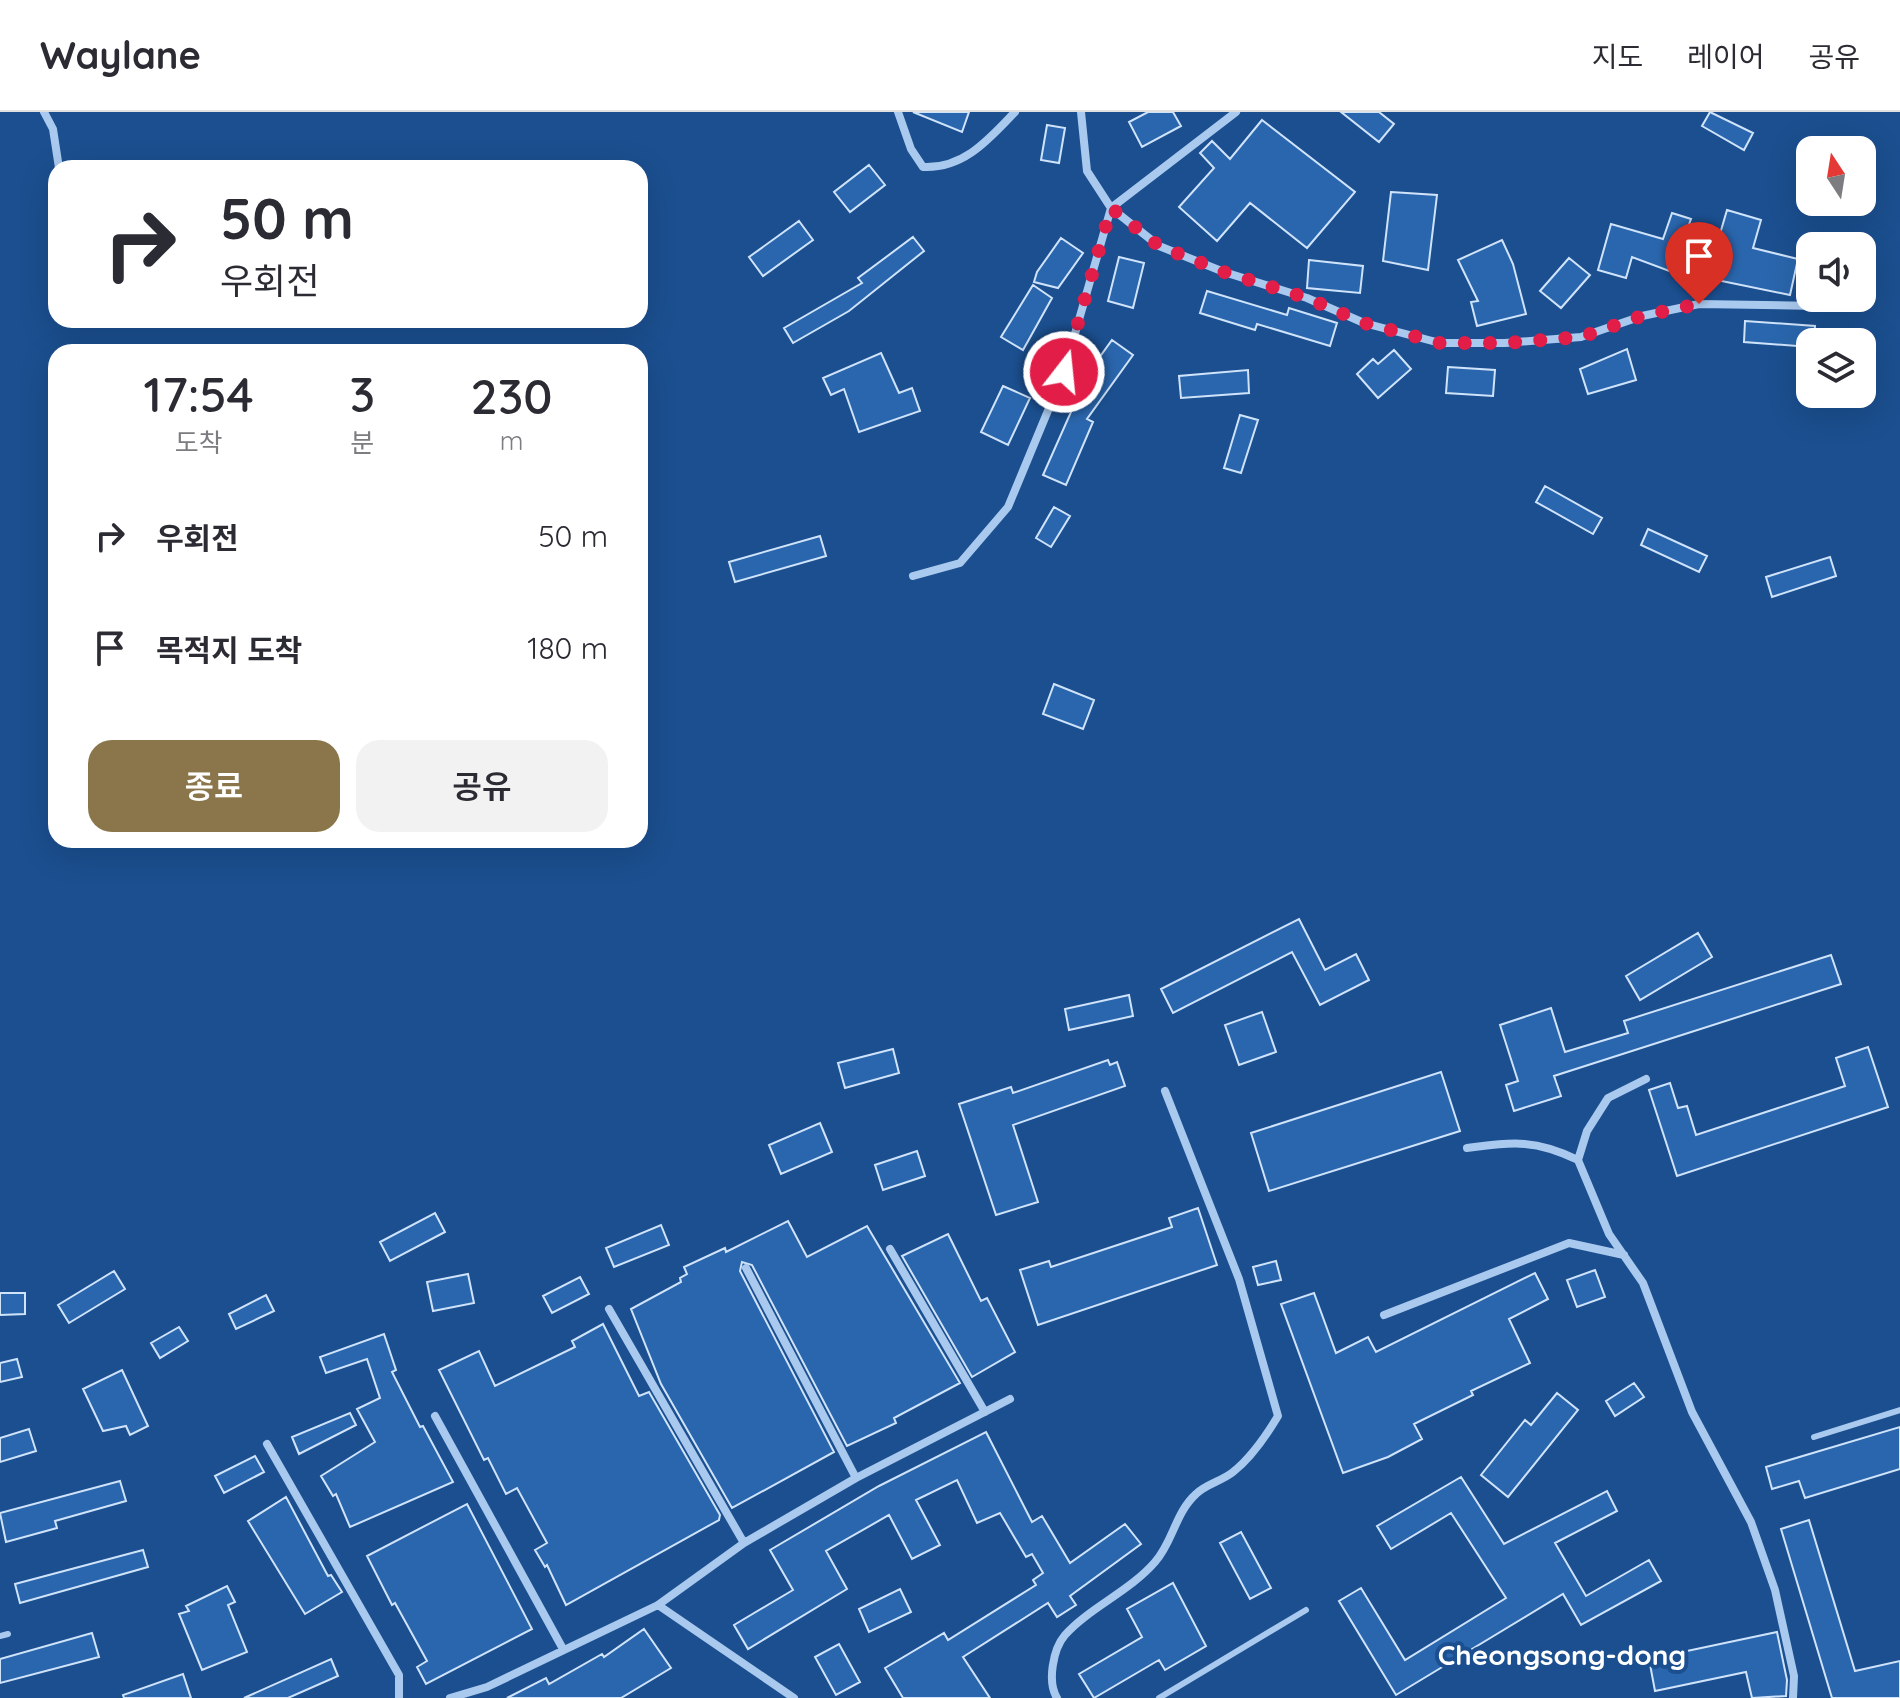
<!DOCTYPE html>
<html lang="ko">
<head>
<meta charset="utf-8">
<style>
  body { margin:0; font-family:Quicksand,"Noto Sans KR",sans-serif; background:#f2f2f3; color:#2b2b33; height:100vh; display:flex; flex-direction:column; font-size:30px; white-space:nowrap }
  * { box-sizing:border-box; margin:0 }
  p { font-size:26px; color:#7c7c81 }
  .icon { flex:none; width:44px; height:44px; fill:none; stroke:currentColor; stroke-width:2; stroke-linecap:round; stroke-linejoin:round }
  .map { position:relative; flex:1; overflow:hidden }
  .drawer { position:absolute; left:48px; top:232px; width:600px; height:504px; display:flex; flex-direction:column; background:#fff; border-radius:24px; box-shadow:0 8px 32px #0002 }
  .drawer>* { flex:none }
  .banner { position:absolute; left:48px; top:48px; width:600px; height:168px; border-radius:24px; box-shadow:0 8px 32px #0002; background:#fff; color:#2b2b33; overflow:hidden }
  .needle { width:52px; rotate:348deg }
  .fabs { position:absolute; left:1796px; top:24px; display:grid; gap:16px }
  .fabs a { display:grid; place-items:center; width:80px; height:80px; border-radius:16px; background:#fff; box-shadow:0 8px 32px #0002; font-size:40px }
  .pin { position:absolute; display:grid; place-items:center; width:68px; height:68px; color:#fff; margin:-82px -34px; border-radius:50% 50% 50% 0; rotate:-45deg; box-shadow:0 0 8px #0007 }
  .pin .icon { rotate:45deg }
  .me { position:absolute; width:88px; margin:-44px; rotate:16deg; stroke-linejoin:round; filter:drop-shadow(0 0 6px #0008) }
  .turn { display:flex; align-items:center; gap:28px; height:168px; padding:0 40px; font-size:36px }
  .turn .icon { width:104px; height:104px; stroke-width:2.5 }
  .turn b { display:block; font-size:56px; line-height:68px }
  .eta { display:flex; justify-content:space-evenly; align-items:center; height:136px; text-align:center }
  .eta b { font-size:48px; font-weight:600; line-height:56px }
  .action { display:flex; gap:16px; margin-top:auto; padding:16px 40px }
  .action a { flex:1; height:92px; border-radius:24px; background:#8a764a; color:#fff; font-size:32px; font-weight:600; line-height:92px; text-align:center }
  .action a+a { background:#f2f2f3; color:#2b2b33 }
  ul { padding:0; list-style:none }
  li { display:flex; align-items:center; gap:24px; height:112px; padding:0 40px }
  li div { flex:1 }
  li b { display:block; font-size:30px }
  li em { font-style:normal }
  header { display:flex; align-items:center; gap:48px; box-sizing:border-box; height:112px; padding:0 40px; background:#fff; border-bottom:2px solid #e1e1e2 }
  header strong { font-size:38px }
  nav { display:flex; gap:44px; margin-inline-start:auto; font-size:28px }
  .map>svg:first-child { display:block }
  .building { fill:#2a66ad; stroke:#cfe3fa; stroke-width:2 }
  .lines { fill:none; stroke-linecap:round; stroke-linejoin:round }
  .lane { stroke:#a9c9ee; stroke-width:6 }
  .street { stroke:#a9c9ee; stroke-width:8 }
  .route { stroke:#e11d48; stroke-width:14; stroke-dasharray:0 25.2 }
  .labels { text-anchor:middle; stroke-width:8; stroke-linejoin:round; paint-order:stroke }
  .quarter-label { font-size:28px; font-weight:bold; fill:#fff; stroke:#1b4f8f }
</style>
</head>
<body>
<header>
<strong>Waylane</strong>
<nav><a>지도</a><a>레이어</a><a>공유</a></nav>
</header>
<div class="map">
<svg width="1900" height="1586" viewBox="0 0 1900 1586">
  <rect width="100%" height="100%" fill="#1b4f8f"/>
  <!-- building -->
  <path class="building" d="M 913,0 L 969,0 L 962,20 Z
    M 1148,0 L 1173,0 L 1181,14 L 1142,35 L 1129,10 Z
    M 1341,0 L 1379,0 L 1394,12 L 1379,30 Z
    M 1710,0 L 1753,21 L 1744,38 L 1702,14 Z
    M 1262,8 L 1355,80 L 1307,136 L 1250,91 L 1217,129 L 1179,95 L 1214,56 L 1200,41 L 1212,29 L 1230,47 Z
    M 1047,13 L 1065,16 L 1059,51 L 1041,48 Z
    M 869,53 L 885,73 L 850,100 L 834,80 Z
    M 1391,80 L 1437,83 L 1428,158 L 1383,149 Z
    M 1727,98 L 1761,108 L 1753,136 L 1798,147 L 1790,183 L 1707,166 Z
    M 1672,101 L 1691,107 L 1672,160 L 1632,145 L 1626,166 L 1598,158 L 1611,112 L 1663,127 Z
    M 799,109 L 813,128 L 763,164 L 749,145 Z
    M 913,125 L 924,139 L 849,199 L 793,231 L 784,216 L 862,171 L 858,166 Z
    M 1061,126 L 1083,141 L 1058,176 L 1034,170 L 1037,160 Z
    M 1502,128 L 1513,152 L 1526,202 L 1477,214 L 1471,190 L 1478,189 L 1458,148 Z
    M 1119,145 L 1144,151 L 1133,196 L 1108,189 Z
    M 1569,146 L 1590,163 L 1561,196 L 1540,179 Z
    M 1309,148 L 1363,154 L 1360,181 L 1307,176 Z
    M 1033,173 L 1052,186 L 1023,238 L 1001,225 Z
    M 1207,179 L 1287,203 L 1289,196 L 1337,211 L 1330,234 L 1257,212 L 1255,218 L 1200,201 Z
    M 1745,209 L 1815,214 L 1814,230 L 1810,230 L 1810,235 L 1744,230 Z
    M 1112,228 L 1133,243 L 1087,307 L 1093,310 L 1066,373 L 1043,363 L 1083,273 L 1081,271 Z
    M 1627,237 L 1636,268 L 1588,282 L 1580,257 Z
    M 1394,238 L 1411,257 L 1378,286 L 1357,262 L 1373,247 L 1378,252 Z
    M 881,241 L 899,281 L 912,276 L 920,299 L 859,320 L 844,277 L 831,283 L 823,266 Z
    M 1448,255 L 1495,258 L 1493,284 L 1446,281 Z
    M 1248,258 L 1249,281 L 1181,286 L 1179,264 Z
    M 1003,274 L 1030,286 L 1008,333 L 981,320 Z
    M 1240,303 L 1258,308 L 1241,361 L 1224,356 Z
    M 1545,374 L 1602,406 L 1593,422 L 1536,390 Z
    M 1054,395 L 1070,404 L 1051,435 L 1036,426 Z
    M 1648,417 L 1707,444 L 1699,460 L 1641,433 Z
    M 820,424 L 826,444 L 735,470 L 729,450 Z
    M 1830,445 L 1836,464 L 1772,485 L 1766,465 Z
    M 1054,572 L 1094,588 L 1083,617 L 1043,602 Z
    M 1299,807 L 1325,858 L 1356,842 L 1369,868 L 1320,893 L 1292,840 L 1173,901 L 1161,877 Z
    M 1698,821 L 1712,845 L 1640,888 L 1626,864 Z
    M 1831,843 L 1841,872 L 1554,964 L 1561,984 L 1514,999 L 1506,973 L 1518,969 L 1500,913 L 1551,896 L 1565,940 L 1628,921 L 1624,909 Z
    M 1129,883 L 1133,904 L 1069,918 L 1065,897 Z
    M 1262,900 L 1276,940 L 1239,953 L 1225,913 Z
    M 1868,935 L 1888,995 L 1677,1064 L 1649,978 L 1670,971 L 1678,996 L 1687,994 L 1696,1023 L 1845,974 L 1836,946 Z
    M 893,937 L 899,961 L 845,976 L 838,951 Z
    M 1108,948 L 1110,953 L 1117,950 L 1125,974 L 1013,1013 L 1038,1090 L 996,1103 L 959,992 L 1011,975 L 1013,981 Z
    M 1441,960 L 1460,1019 L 1269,1079 L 1251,1021 Z
    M 820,1011 L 832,1040 L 781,1062 L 769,1033 Z
    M 917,1039 L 925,1064 L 883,1078 L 875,1053 Z
    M 1198,1096 L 1217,1153 L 1038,1213 L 1020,1158 L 1049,1149 L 1051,1155 L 1172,1115 L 1169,1106 Z
    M 435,1101 L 445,1120 L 390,1149 L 380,1130 Z
    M 788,1109 L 807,1145 L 867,1114 L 960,1271 L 894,1306 L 896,1311 L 847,1334 L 752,1153 L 742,1150 L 740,1159 L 834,1340 L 732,1396 L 661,1272 L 631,1197 L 681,1170 L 680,1166 L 687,1162 L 684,1155 L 725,1136 L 726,1140 Z
    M 661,1113 L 669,1133 L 614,1155 L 606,1136 Z
    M 948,1122 L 981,1189 L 987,1186 L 1015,1240 L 972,1265 L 902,1144 Z
    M 1276,1149 L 1281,1168 L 1258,1173 L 1253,1155 Z
    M 1595,1158 L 1605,1185 L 1577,1195 L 1567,1168 Z
    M 114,1159 L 125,1177 L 69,1211 L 58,1193 Z
    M 1535,1161 L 1548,1187 L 1509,1207 L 1530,1251 L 1471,1279 L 1473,1283 L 1414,1312 L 1422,1327 L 1388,1345 L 1343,1361 L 1281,1192 L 1314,1181 L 1336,1241 L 1368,1225 L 1376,1240 Z
    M 468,1162 L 474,1191 L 433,1199 L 427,1170 Z
    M 580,1165 L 589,1182 L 552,1201 L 543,1184 Z
    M 0,1181 L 25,1181 L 25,1202 L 0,1203 Z
    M 266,1183 L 274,1199 L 236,1217 L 229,1202 Z
    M 603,1212 L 639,1284 L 649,1280 L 720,1403 L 719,1408 L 566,1493 L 547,1453 L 545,1455 L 535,1438 L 547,1431 L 517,1376 L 506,1382 L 488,1346 L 484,1348 L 439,1258 L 479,1239 L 495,1274 L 575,1235 L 572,1229 Z
    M 179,1215 L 188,1229 L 160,1246 L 151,1231 Z
    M 384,1222 L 396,1258 L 392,1260 L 420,1315 L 423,1314 L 453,1370 L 350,1415 L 336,1382 L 333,1384 L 321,1364 L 375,1330 L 357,1297 L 380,1286 L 367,1247 L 326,1261 L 320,1245 Z
    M 17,1247 L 22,1265 L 0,1270 L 0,1251 Z
    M 122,1258 L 148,1314 L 130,1323 L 126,1314 L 103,1319 L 83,1277 Z
    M 1634,1271 L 1644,1285 L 1615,1304 L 1606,1289 Z
    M 1557,1281 L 1578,1298 L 1508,1385 L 1481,1363 L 1525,1308 L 1531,1313 Z
    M 350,1301 L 356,1313 L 299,1342 L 292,1325 Z
    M 1900,1315 L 1900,1357 L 1805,1386 L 1799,1369 L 1772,1377 L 1766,1355 Z
    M 29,1317 L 36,1339 L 0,1350 L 0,1326 Z
    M 986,1320 L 1032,1410 L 1042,1404 L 1070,1451 L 1125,1412 L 1141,1432 L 1070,1484 L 1076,1493 L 1057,1505 L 1048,1491 L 963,1545 L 990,1586 L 903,1586 L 885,1556 L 944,1521 L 948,1528 L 1036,1473 L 1033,1468 L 1043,1461 L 1032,1442 L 1026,1445 L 1000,1401 L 977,1411 L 957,1368 L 916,1388 L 940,1433 L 912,1447 L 889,1403 L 826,1439 L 847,1477 L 748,1537 L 734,1513 L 793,1478 L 770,1438 L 879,1374 Z
    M 255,1344 L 264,1360 L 224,1381 L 215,1364 Z
    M 1461,1365 L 1504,1432 L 1607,1379 L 1617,1399 L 1555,1431 L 1586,1484 L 1649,1448 L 1661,1469 L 1581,1513 L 1563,1482 L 1396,1583 L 1339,1489 L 1361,1476 L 1405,1548 L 1506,1486 L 1451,1401 L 1391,1437 L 1377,1414 Z
    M 120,1369 L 126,1389 L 55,1409 L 57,1416 L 6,1430 L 0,1401 Z
    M 286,1385 L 328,1464 L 331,1463 L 342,1480 L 305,1502 L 248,1409 Z
    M 467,1392 L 532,1517 L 426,1572 L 417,1555 L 427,1549 L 395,1491 L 392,1493 L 367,1444 Z
    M 1809,1408 L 1855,1559 L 1900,1549 L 1900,1586 L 1832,1586 L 1781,1417 Z
    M 1241,1420 L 1271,1476 L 1250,1487 L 1220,1431 Z
    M 143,1438 L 148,1455 L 20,1491 L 15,1472 Z
    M 1173,1471 L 1206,1534 L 1165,1558 L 1159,1548 L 1094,1586 L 1079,1562 L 1142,1525 L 1127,1497 Z
    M 227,1474 L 235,1490 L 228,1493 L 247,1540 L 202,1558 L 179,1502 L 189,1499 L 186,1494 Z
    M 900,1477 L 911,1500 L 869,1520 L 859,1497 Z
    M 644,1517 L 671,1556 L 621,1586 L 507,1586 L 546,1566 L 549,1572 L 602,1542 L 604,1545 Z
    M 1777,1520 L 1787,1568 L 1786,1584 L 1752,1586 L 1746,1560 L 1655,1579 L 1649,1547 Z
    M 92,1521 L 99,1545 L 0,1571 L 0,1547 Z
    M 839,1532 L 860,1570 L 836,1583 L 815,1545 Z
    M 331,1547 L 338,1564 L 288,1586 L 244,1586 Z
    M 183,1562 L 191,1586 L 124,1586 L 123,1583 Z"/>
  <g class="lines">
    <!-- lane -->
    <path class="lane" d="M 1814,1325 L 1900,1298
      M 0,1524 L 8,1522
      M 1159,1586 L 1306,1498"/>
    <!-- street -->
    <path class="street" d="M 44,0 L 53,17 L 59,56
      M 898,0 L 911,37 L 923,55 C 964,57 989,27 1015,0
      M 1081,0 L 1087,59 L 1111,96 L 1159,134 L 1224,160 L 1307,186 L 1364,211 L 1440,231 L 1505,231 L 1581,225 L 1642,204 L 1699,192 L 1818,194
      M 913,464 L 960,451 L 1008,395 L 1064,260 L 1111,96 L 1236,0
      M 1646,967 L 1608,986 L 1587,1019 L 1578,1048 L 1609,1122 L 1643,1171 L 1692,1300 L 1751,1410 L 1775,1478 L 1794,1564 L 1793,1586
      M 1467,1036 C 1514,1030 1535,1027 1578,1048
      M 890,1137 L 985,1300
      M 746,1156 L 856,1366
      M 609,1197 L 744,1431
      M 1384,1203 L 1569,1131 L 1624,1143
      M 435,1304 L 563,1537
      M 267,1332 L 399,1563 L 399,1585
      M 658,1493 L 794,1586
      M 450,1586 L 487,1575 L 658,1493 L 744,1431 L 856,1366 L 1010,1287
      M 1057,1586 C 1047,1570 1053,1537 1065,1523 C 1089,1496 1130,1479 1155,1450 C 1173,1430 1175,1401 1196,1382 C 1206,1372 1222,1369 1233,1360 C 1252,1345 1266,1324 1278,1304 L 1239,1167 L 1165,979"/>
  </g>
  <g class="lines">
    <!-- route -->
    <path class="route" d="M 1064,260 L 1111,96 L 1159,134 L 1224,160 L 1307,186 L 1364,211 L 1440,231 L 1505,231 L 1581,225 L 1642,204 L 1699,192"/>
  </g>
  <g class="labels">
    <!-- quarter labels -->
    <g class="quarter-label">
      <text x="1562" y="1553">Cheongsong-dong</text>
    </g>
  </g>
</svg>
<div class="fabs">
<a><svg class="needle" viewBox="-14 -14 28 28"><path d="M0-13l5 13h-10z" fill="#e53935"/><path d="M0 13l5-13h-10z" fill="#7c7c81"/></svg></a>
<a><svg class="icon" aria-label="sound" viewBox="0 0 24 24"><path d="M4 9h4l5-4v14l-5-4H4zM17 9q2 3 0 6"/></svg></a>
<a><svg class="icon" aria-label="layers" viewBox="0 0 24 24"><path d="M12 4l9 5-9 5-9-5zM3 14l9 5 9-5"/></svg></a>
</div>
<div class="pin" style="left:1699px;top:192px;background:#d93025"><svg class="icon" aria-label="arrive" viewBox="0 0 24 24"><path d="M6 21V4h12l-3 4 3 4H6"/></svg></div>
<svg class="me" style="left:1064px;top:260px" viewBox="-20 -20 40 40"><circle r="17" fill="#e11d48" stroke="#fff" stroke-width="3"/><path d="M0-11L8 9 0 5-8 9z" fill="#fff"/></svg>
<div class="banner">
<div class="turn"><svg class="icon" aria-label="right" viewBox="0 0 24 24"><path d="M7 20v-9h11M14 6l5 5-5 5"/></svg><div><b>50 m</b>우회전</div></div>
</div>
<section class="drawer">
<div class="eta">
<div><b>17:54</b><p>도착</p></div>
<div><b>3</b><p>분</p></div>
<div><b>230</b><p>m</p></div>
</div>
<ul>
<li><svg class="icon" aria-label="right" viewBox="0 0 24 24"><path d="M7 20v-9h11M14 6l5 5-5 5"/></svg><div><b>우회전</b></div><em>50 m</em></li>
<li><svg class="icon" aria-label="arrive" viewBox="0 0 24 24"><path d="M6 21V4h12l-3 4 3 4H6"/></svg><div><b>목적지 도착</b></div><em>180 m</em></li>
</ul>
<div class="action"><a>종료</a><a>공유</a></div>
</section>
</div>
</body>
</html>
